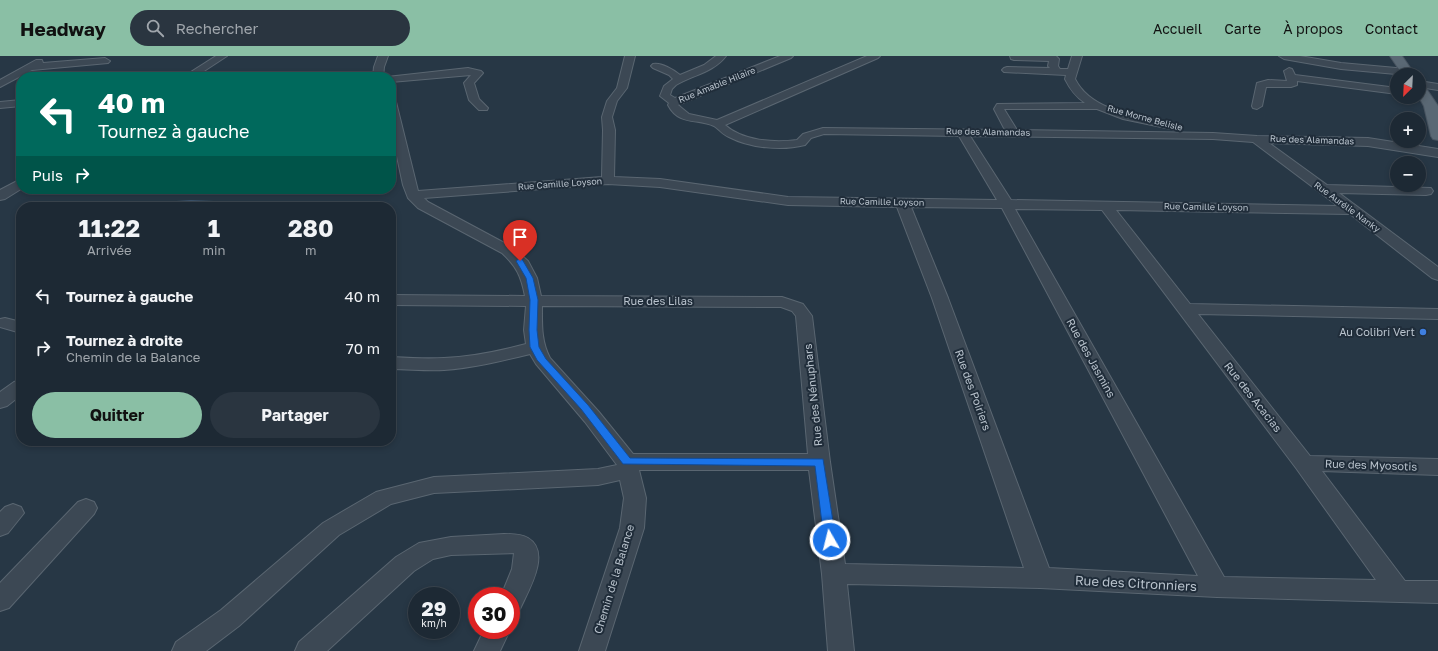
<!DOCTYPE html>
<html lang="fr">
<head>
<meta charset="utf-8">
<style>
  body { margin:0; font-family:"Golos Text",sans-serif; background:#2a3540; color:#f1f3f6; height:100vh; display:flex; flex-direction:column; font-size:15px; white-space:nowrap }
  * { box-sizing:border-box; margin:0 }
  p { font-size:13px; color:#a0a6ac }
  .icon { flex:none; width:22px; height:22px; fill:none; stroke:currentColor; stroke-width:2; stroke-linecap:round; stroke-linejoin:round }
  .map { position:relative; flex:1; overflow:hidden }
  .details { position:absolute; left:16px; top:146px; width:380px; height:244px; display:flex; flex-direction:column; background:#1d2934; border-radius:16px; box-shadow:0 2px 6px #0003,0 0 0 1px #3b454f }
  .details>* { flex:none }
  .banner { position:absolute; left:16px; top:16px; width:380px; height:122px; border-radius:16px; box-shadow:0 2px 6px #0003,0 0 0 1px #3b454f; background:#00695c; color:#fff; overflow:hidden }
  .needle { width:26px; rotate:204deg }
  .fabs { position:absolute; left:1390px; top:12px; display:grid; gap:8px }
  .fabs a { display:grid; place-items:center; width:36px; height:36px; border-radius:50%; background:#1d2934; box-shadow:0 2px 6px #0003,0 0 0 1px #3b454f; font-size:20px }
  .speed { position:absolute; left:408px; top:531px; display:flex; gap:8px; font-size:20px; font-weight:700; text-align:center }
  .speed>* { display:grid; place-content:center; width:52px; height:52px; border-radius:50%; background:#1d2934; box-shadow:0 2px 6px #0003,0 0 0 1px #3b454f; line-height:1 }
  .speed small { font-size:10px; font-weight:400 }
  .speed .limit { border:6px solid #d22; background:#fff; color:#111 }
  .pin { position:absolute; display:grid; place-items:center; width:34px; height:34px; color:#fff; margin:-41px -17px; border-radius:50% 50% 50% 0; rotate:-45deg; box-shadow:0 0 4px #0007 }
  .pin .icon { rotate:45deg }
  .me { position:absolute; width:44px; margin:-22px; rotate:352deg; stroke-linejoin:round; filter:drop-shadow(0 0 3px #0008) }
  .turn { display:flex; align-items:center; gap:14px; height:84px; padding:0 16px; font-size:18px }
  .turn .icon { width:52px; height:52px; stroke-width:2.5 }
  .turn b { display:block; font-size:28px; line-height:34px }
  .then { display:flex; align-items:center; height:38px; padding:0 16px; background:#0003; gap:8px; font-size:15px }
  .eta { display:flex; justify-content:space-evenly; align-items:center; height:68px; text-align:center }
  .eta b { font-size:24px; font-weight:700; line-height:28px }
  .cta { display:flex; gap:8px; margin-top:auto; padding:8px 16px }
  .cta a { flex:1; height:46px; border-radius:24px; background:#8abfa5; color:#111; font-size:16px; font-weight:700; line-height:46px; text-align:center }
  .cta a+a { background:#2a3540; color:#f1f3f6 }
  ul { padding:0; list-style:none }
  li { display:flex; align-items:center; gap:12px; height:52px; padding:0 16px }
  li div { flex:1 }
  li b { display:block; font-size:15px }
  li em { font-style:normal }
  header { display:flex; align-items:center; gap:24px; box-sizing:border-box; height:56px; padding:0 20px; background:#8abfa5; color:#111 }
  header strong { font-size:19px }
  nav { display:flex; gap:22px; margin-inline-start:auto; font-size:14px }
  .search { width:280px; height:36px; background:#2a3540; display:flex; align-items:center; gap:10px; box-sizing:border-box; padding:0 14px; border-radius:22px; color:#a0a6ac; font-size:15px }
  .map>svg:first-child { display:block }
  .water { fill:#3d566e }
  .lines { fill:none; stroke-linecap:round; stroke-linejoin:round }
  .minor-casing { stroke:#5a6671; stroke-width:2 }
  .major-casing { stroke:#485460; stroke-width:2 }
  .minor { fill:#3c4854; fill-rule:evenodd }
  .major { fill:#5a6874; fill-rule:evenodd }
  .route { fill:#1a73e8; stroke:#114b97 }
  .shop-dot { fill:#3f7fe0; stroke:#202d3a; stroke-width:1.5 }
  .labels { text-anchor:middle; stroke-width:4; stroke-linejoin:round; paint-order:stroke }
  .far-street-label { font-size:9px; fill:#b9c3cd; stroke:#202d3a }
  .street-label { font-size:11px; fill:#b9c3cd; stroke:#202d3a }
  .poi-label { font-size:11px; fill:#b9c3cd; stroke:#202d3a; text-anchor:end }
  .near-street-label { font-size:13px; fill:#b9c3cd; stroke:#202d3a }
</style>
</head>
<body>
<header>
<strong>Headway</strong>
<div class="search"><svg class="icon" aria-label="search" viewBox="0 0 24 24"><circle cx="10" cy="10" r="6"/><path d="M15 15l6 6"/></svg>Rechercher</div>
<nav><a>Accueil</a><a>Carte</a><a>À propos</a><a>Contact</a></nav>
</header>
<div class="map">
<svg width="1438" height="595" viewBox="0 0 1438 595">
  <rect width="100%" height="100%" fill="#273745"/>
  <!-- water -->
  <path class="water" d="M 191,144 L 214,145 L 235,151 L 145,151 L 162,146 Z"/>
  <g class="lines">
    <!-- minor casing -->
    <g class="minor-casing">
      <path id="minor" d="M 216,0 L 227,0 L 195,21 L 183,21 Z
        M 378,0 L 388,0 L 384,11 L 383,21 L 373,21 L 374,11 Z
        M 625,0 L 635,0 L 627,32 L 617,45 L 612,61 L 615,74 L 614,121 L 660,123 L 788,141 L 997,144 L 959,80 L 824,78 L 811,82 L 805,89 C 782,95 750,92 729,81 C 723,79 719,73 714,70 C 697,62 679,70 668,49 L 669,47 L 660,40 L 664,30 L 673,23 L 669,19 L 653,12 L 651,10 L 653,8 C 661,6 674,14 680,19 L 704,9 L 716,0 L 726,0 C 714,16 693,19 676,29 L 672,33 L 670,39 L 675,42 L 780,0 L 793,0 L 791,2 L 678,49 L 689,58 L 717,64 L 867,0 L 880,0 L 878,2 L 725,69 C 743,85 774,87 797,84 L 803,78 L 823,72 L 1005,74 L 994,53 L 997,48 L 1085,47 C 1075,40 1070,33 1065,23 L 1066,19 L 1004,16 L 1002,14 L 1004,12 L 1007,11 L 1050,12 L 1048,10 L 1049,5 L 1014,4 L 1011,3 L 1010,0 L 1056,0 L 1059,3 L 1058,10 L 1060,13 L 1068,13 L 1072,0 L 1082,0 L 1075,23 C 1093,59 1146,60 1180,69 L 1182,71 L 1180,73 L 1176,74 L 1123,63 L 1097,53 L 1004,53 L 1017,74 L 1213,77 L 1257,80 L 1368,82 L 1438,93 L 1438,101 L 1368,90 L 1269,87 L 1327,129 L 1431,132 L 1433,135 L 1431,138 L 1426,139 L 1339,137 L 1438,211 L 1438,224 L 1432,222 L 1350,158 L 1116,154 L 1190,248 L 1438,253 L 1438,263 L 1198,258 L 1310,400 L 1438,403 L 1438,419 L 1322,415 L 1405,525 L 1438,525 L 1438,547 L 1217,541 L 1040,532 L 847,528 L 854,595 L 828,595 L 822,518 L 809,414 L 639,414 L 646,442 L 644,472 L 605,595 L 579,595 L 620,472 L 624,442 L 620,424 L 598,429 L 434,437 L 391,448 L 339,479 L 239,570 L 206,595 L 172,595 L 176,586 L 221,554 L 323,467 L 376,436 L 434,421 L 598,413 L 617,409 L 585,366 L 536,308 L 530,298 C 501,305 473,312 444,314 C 426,315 409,313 391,313 L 391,301 C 409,302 426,303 444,302 C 471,301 499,295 526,288 L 524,274 L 526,250 L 391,249 L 391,239 L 525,240 C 521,220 517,211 502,197 L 418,152 L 408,142 L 403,129 L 391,72 L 391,43 L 396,46 L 418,135 L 602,121 L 603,74 L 602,61 L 607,45 L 617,32 ZM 970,80 L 1213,83 L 1253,86 L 1338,150 L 1011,144 ZM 608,128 L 660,131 L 788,149 L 897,151 L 932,242 L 1024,512 L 845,508 L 830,406 L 812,260 L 803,248 L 782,241 L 541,240 L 537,222 L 528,205 L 512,191 L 428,146 L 424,142 ZM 911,151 L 1002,152 L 1198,520 L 1049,512 L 948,242 ZM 1015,153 L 1102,154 L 1296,412 L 1376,524 L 1224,521 ZM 542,250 L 781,251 L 792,255 L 796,260 L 808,398 L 633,398 L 599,356 L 550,302 C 541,285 542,268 542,250 Z
        M 1279,0 L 1300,0 L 1341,7 L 1407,13 L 1412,16 L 1407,19 L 1341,13 L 1284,3 Z
        M 105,2 L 110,5 L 108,7 L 32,14 L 0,31 L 0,24 L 36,4 L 42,4 L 43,7 Z
        M 468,12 L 481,15 L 483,17 L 474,27 L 479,43 L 488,52 L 487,54 L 479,54 L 469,44 L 464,27 L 471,19 L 391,26 L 391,21 L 387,21 Z
        M 1289,12 L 1292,13 L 1295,19 L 1397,32 L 1397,38 L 1297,25 L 1297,29 L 1291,31 L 1266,31 L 1262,50 L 1257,53 L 1253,52 L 1252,50 L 1257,27 L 1268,24 L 1287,25 L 1284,15 Z
        M 1419,25 L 1438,28 L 1438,34 L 1419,31 Z
        M 21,44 L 21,50 L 0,52 L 0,46 Z
        M 21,123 L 21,133 L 5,143 L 0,144 L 0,134 Z
        M 5,262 L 21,266 L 21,277 L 0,271 L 0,263 Z
        M 21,324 L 21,339 L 7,350 L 0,352 L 0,336 L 14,326 Z
        M 86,443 L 94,446 L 97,452 L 94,458 L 9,552 L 0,555 L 0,527 L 78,446 Z
        M 13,448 L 21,451 L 24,457 L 8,477 L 0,480 L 0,456 L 5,451 Z
        M 504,478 C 512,478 521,478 528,482 C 552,496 528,535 520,553 L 511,556 L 511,540 L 501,540 L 512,513 L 514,497 L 451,499 L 433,503 L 414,515 L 327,595 L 295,595 L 299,586 L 396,501 L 419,487 L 451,481 Z
        M 484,574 L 510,574 L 500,595 L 474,595 Z"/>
    </g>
    <!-- major casing -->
    <g class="major-casing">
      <path id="major" d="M 1390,0 L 1402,0 L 1415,19 L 1403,19 Z
        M 1419,27 L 1423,28 L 1438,50 L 1438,84 L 1433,83 L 1431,80 L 1424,50 L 1419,41 Z"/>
    </g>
    <!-- minor -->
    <use href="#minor" class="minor"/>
    <!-- major -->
    <use href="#major" class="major"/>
  </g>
  <!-- route -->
  <path class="route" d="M 520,202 L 522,203 L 533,222 L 538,244 L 537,274 L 539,291 L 546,303 L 588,349 L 630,402 L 823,403 L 836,484 L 834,487 L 830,488 L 826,487 L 824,484 L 815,410 L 623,408 L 581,353 L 537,304 L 530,291 L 529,274 L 530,244 L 526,222 L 516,205 Z"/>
  <!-- markers -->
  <circle class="shop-dot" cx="1423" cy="276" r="4"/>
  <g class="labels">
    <!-- far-street labels -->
    <g class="far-street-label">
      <text transform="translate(717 29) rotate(-22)" y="3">Rue Amable Hilaire</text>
      <text transform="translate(1145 62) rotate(15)" y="3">Rue Morne Belisle</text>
      <text transform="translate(988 76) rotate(1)" y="3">Rue des Alamandas</text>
      <text transform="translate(1312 84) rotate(2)" y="3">Rue des Alamandas</text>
      <text transform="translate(560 128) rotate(-4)" y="3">Rue Camille Loyson</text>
      <text transform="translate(882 146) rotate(1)" y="3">Rue Camille Loyson</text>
      <text transform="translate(1206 151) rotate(1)" y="3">Rue Camille Loyson</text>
      <text transform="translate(1347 151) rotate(36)" y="3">Rue Aurélie Nanky</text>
    </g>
    <!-- street labels -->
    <g class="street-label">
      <text x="658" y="249">Rue des Lilas</text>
      <text transform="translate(1091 302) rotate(61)" y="4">Rue des Jasmins</text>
      <text transform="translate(973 334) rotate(70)" y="4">Rue des Poiriers</text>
      <text transform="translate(813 339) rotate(-96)" y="4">Rue des Nénuphars</text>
      <text transform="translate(1253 341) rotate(52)" y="4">Rue des Acacias</text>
      <text transform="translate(1371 409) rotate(2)" y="4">Rue des Myosotis</text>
      <text transform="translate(614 523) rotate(-73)" y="4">Chemin de la Balance</text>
    </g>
    <!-- poi labels -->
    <g class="poi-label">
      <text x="1415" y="280">Au Colibri Vert</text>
    </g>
    <!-- near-street labels -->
    <g class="near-street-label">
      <text transform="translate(1136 527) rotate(3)" y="5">Rue des Citronniers</text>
    </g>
  </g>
</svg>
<div class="fabs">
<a><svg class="needle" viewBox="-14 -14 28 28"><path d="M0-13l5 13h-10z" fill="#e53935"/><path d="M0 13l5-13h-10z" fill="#a0a6ac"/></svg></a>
<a>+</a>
<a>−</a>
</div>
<div class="speed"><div>29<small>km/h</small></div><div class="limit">30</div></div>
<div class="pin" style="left:520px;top:205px;background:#d93025"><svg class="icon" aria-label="arrive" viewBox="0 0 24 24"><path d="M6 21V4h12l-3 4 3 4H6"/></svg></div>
<svg class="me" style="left:830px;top:484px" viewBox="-20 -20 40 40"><circle r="17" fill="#1a73e8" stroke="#fff" stroke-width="3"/><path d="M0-11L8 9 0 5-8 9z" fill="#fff"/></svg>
<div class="banner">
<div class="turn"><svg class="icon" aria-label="left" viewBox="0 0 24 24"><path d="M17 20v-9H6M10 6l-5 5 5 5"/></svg><div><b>40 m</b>Tournez à gauche</div></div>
<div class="then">Puis<svg class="icon" aria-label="right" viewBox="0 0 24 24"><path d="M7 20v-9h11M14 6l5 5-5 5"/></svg></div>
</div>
<section class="details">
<div class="eta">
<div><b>11:22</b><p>Arrivée</p></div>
<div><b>1</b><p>min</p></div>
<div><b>280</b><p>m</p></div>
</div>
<ul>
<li><svg class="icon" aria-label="left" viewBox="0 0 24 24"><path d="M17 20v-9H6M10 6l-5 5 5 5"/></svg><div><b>Tournez à gauche</b></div><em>40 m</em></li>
<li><svg class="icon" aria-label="right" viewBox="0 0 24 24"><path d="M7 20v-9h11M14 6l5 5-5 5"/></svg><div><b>Tournez à droite</b><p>Chemin de la Balance</p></div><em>70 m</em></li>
</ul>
<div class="cta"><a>Quitter</a><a>Partager</a></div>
</section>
</div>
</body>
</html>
